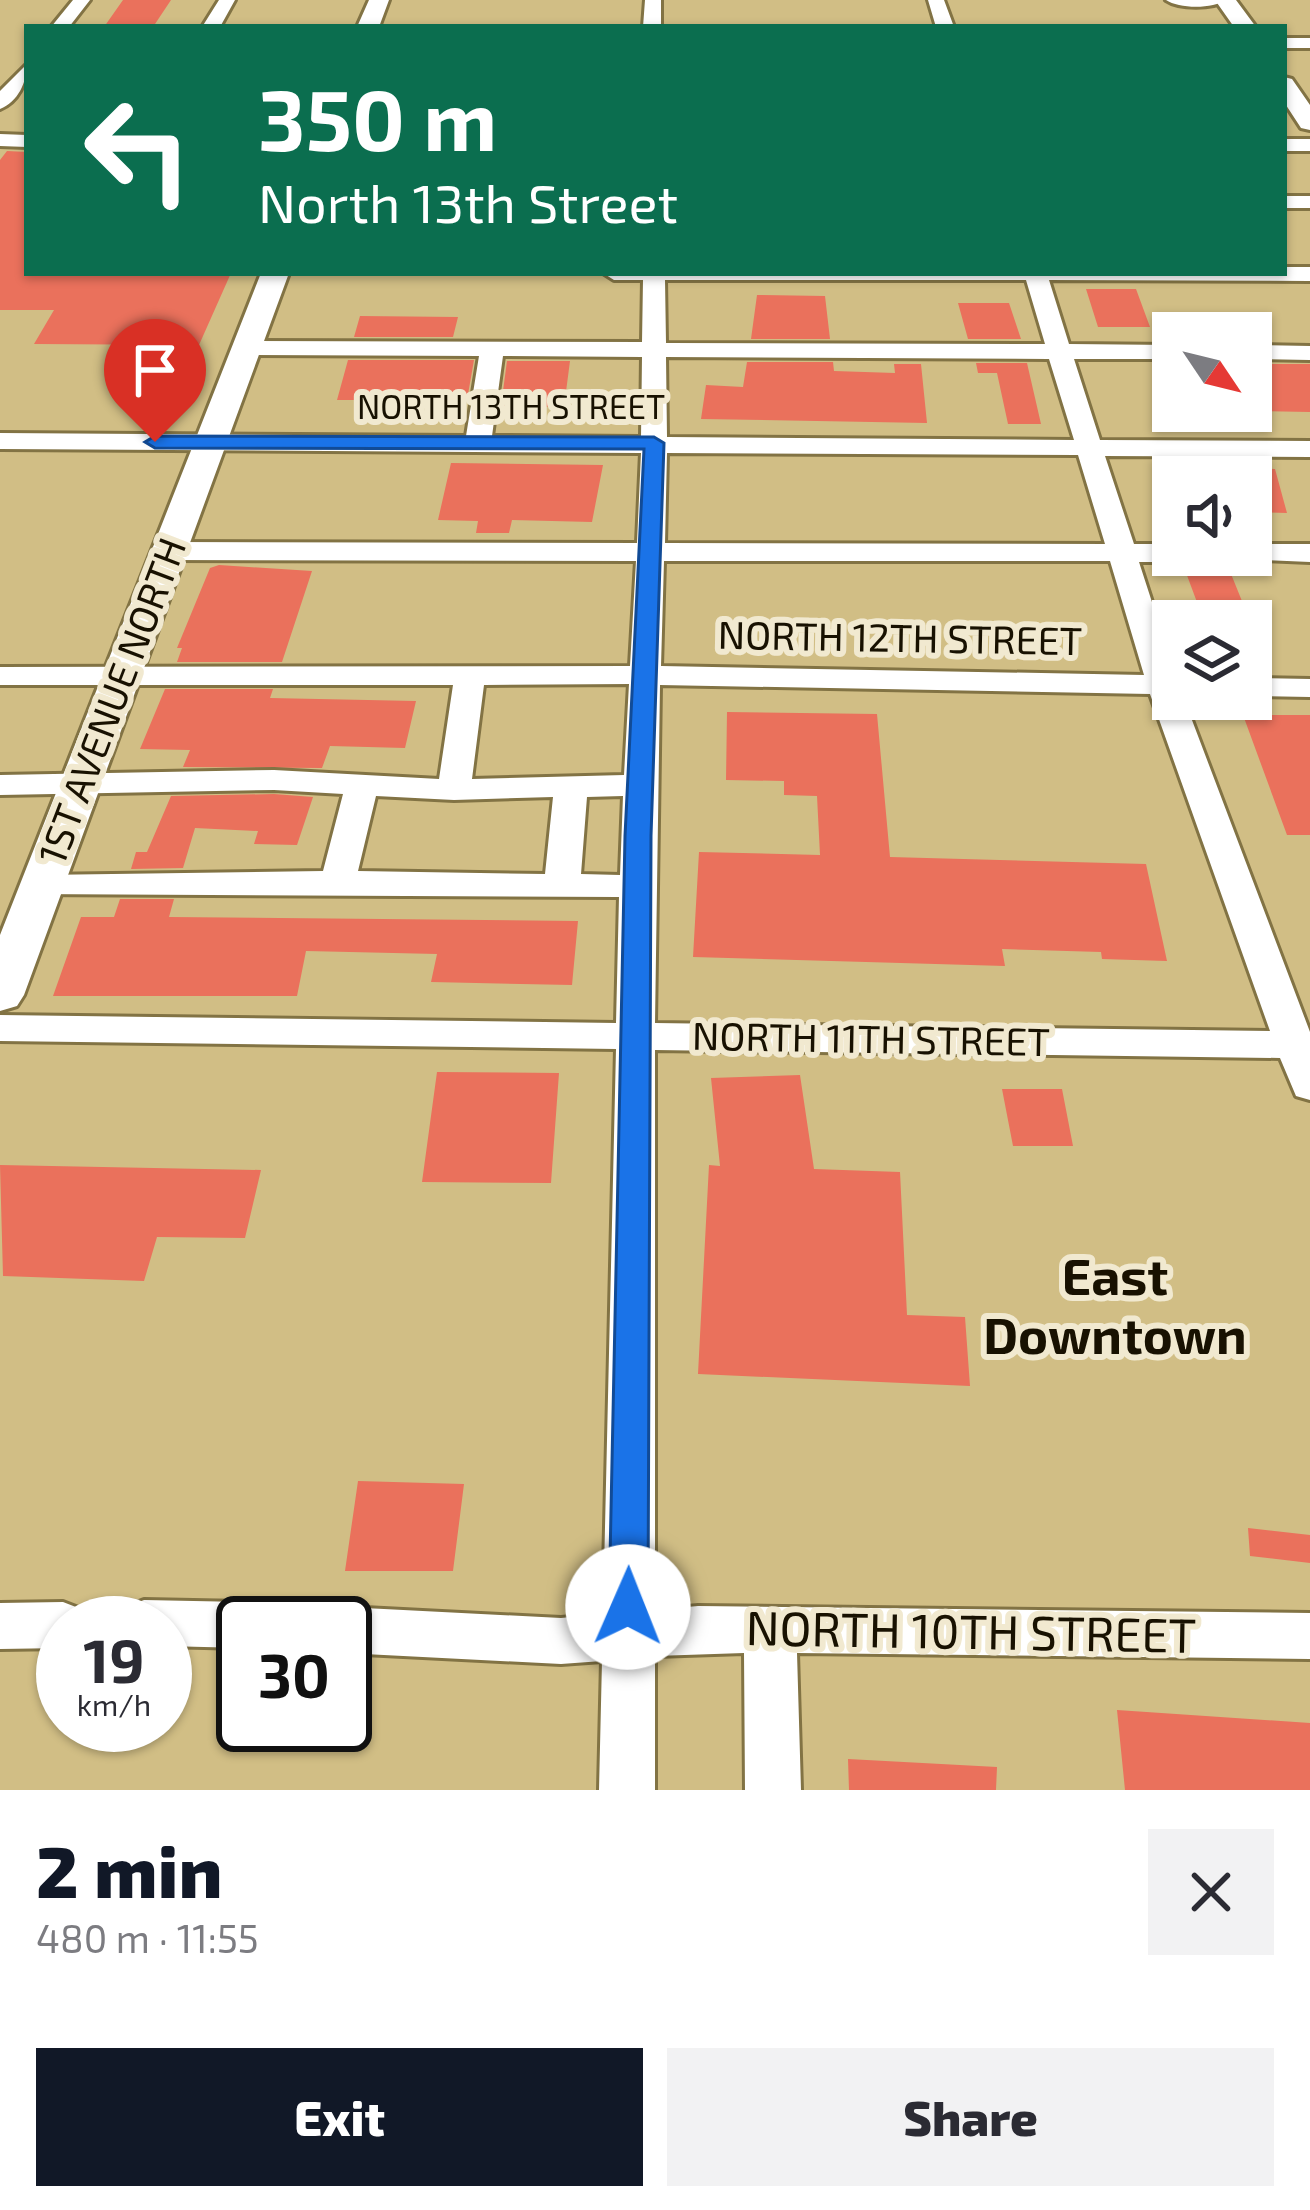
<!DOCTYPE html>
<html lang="en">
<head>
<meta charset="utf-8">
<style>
  body { margin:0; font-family:"Exo 2",sans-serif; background:#f2f2f3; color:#2b2b33; height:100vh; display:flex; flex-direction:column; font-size:45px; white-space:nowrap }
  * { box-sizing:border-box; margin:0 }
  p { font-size:39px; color:#7c7c81 }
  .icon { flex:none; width:66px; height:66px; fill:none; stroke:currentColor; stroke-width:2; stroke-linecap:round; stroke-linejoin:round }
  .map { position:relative; height:1790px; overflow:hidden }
  .panel { display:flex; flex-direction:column; background:#fff; flex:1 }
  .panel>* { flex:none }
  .hud { position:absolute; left:24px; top:24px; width:1263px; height:252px; border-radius:0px; box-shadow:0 3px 9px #0004; background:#0b6e4f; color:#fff; overflow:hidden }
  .needle { width:78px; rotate:125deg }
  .fabs { position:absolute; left:1152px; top:312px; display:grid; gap:24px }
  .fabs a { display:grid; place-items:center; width:120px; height:120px; border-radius:0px; background:#fff; box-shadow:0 3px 9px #0004; font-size:60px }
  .speed { position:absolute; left:36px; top:1596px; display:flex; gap:24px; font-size:60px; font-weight:700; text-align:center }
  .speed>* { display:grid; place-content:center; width:156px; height:156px; border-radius:50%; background:#fff; box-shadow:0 3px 9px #0004; line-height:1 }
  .speed small { font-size:30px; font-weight:400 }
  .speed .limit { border:6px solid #111; border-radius:18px; background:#fff; color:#111 }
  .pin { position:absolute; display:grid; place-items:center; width:102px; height:102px; color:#fff; margin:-123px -51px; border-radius:50% 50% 50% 0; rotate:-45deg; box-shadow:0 0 12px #0007 }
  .pin .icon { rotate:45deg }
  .me { position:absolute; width:132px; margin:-66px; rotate:1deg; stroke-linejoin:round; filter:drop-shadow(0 0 9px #0008) }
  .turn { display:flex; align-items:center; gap:42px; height:252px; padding:0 36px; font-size:54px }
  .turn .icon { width:156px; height:156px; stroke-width:2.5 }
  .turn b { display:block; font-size:84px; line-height:102px }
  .round { display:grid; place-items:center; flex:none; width:126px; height:126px; border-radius:0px; background:#f2f2f3 }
  .headline { display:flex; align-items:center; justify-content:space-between; height:204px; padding:0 36px }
  h1 { font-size:72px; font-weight:800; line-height:90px; color:#111827 }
  .cta { display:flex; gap:24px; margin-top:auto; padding:24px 36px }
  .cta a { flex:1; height:138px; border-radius:0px; background:#111827; color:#fff; font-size:48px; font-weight:800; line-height:138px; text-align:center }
  .cta a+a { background:#f2f2f3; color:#2b2b33 }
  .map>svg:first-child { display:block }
  .built { fill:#d1be85; fill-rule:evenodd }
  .building { fill:#ea715c }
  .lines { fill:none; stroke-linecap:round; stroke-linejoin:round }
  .minor-casing { stroke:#827344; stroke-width:6 }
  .major-casing { stroke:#827344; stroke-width:6 }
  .minor { fill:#fff; fill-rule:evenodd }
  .major { fill:#fff; fill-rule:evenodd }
  .route { fill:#1a73e8; stroke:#114b97; stroke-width:3 }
  .labels { text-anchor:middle; stroke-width:12; stroke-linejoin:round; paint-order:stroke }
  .far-street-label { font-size:33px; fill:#181101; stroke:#f1e9d0 }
  .street-label { font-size:39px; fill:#181101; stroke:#f1e9d0 }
  .near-street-label { font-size:48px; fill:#181101; stroke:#f1e9d0 }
  .near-neighbourhood-label { font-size:51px; font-weight:bold; fill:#181101; stroke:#f1e9d0 }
</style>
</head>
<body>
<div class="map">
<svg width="1310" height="1790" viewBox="0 0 1310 1790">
  <rect width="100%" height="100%" fill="#d8c897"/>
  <!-- built -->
  <path class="built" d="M 0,0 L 1310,0 L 1310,1790 L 0,1790 ZM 27,27 L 1284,27 L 1284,273 L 27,273 ZM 1173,333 L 1251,333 L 1251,411 L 1173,411 ZM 1173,477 L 1251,477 L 1251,555 L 1173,555 ZM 1173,621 L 1251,621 L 1251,699 L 1173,699 ZM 63,1623 L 165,1623 L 165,1725 L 63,1725 ZM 243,1623 L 345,1623 L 345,1725 L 243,1725 Z"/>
  <!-- building -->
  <path class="building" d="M 123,0 L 171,0 L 153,27 L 104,27 Z
    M 7,151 L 27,152 L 27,273 L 231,273 L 199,345 L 34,344 L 54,310 L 0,310 L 0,160 Z
    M 1086,289 L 1136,289 L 1150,327 L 1098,327 Z
    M 757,295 L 825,296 L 830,339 L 751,339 Z
    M 958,303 L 1009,303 L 1021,339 L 968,339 Z
    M 360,316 L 458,317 L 453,337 L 354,337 Z
    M 348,360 L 474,360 L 467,400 L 337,400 Z
    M 507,361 L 570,361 L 564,407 L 501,406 Z
    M 747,362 L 833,362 L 834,371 L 895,373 L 894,364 L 921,364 L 927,423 L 701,419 L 706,385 L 743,387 Z
    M 976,363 L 1027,363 L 1041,424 L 1008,424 L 997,373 L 978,373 Z
    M 1251,364 L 1310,364 L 1310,412 L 1257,411 L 1251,395 Z
    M 451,463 L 603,465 L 592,522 L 512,520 L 509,533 L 476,533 L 478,521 L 438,520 Z
    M 1251,468 L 1275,469 L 1287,513 L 1251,512 Z
    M 1188,559 L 1225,559 L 1250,621 L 1204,621 L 1182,562 Z
    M 219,565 L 312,571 L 282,662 L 177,662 L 182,648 L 177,648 L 210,568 Z
    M 165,689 L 273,689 L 270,698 L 416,701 L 405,748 L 330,746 L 322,768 L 183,767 L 190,750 L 140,749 Z
    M 727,712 L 877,714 L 890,857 L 1146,864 L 1167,961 L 1102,959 L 1101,952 L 1002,949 L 1005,966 L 693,957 L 699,852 L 820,855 L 817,796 L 784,795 L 784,781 L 726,780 Z
    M 1243,715 L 1310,715 L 1310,835 L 1287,835 Z
    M 274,794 L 313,797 L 297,845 L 254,844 L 258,831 L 195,828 L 183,868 L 131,869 L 136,852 L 147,852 L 171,796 Z
    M 120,899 L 174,899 L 169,917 L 578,921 L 572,985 L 431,982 L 437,954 L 306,951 L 297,996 L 53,996 L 81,917 L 114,917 Z
    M 437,1072 L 559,1073 L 551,1183 L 422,1182 Z
    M 800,1075 L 814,1169 L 900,1172 L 907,1315 L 965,1317 L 970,1386 L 698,1374 L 709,1165 L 720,1166 L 711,1078 Z
    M 1002,1089 L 1062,1089 L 1073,1146 L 1013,1146 Z
    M 0,1165 L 261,1170 L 245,1238 L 157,1237 L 144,1281 L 3,1276 Z
    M 358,1481 L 464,1484 L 453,1571 L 345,1571 Z
    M 1248,1528 L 1310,1535 L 1310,1563 L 1250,1556 Z
    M 1117,1710 L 1310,1723 L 1310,1790 L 1125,1790 Z
    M 848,1759 L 997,1767 L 996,1790 L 849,1790 Z"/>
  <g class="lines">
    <!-- minor casing -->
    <g class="minor-casing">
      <path id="minor" d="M 73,0 L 90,0 L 69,27 L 51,27 Z
        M 219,0 L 235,0 L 220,27 L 202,27 Z
        M 645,0 L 661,0 L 661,27 L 643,27 Z
        M 928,0 L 944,0 L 954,27 L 936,27 Z
        M 1166,0 L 1226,0 C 1213,9 1179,9 1166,0 Z
        M 1284,38 L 1310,38 L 1310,48 L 1284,48 Z
        M 27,64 C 27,82 18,102 0,109 L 0,91 Z
        M 0,134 L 27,135 L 27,147 L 0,146 Z
        M 1284,139 L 1310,139 L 1310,151 L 1284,151 Z
        M 1284,196 L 1310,196 L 1310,208 L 1284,208 Z
        M 1284,267 L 1310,267 L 1310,281 L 1049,280 L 1069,344 L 1173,345 L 1173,359 L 1074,359 L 1100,440 L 1310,441 L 1310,457 L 1105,456 L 1134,544 L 1173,544 L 1173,555 L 1186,555 L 1173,562 L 1139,562 L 1173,667 L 1173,699 L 1184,699 L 1310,1032 L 1310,1100 L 1296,1096 L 1280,1058 L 655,1050 L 655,1610 L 698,1606 L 1310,1613 L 1310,1659 L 797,1653 L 801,1790 L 745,1790 L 744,1653 L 655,1656 L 655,1790 L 599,1790 L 602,1661 L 561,1664 L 345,1653 L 345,1623 L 322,1623 L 327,1614 L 345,1607 L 561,1618 L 603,1614 L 616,1049 L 0,1041 L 0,1015 L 616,1023 L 619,897 L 28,894 L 23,886 L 28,878 L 41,875 L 323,871 L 343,794 L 274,790 L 0,795 L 0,775 L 274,770 L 439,779 L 453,685 L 0,685 L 0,667 L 630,666 L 636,561 L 169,560 L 155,551 L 169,542 L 637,543 L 641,453 L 0,449 L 0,433 L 466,436 L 479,356 L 246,355 L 234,348 L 246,341 L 642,342 L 643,280 L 614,280 L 603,273 L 1284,273 ZM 665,280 L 1026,280 L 1045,344 L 666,343 ZM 503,356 L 642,357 L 641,437 L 492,436 ZM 666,357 L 1049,359 L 1074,440 L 667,437 ZM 667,453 L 1078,455 L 1105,544 L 665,543 ZM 664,561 L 1110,561 L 1144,675 L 661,666 ZM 629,684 L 624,775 L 472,779 L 484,685 ZM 660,685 L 1150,694 L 1270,1031 L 655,1023 ZM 376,796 L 454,800 L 553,797 L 545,874 L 358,871 ZM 623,796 L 620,875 L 581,874 L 587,797 Z
        M 1251,345 L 1310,346 L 1310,360 L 1251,359 Z
        M 1251,544 L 1310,544 L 1310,562 L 1241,559 L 1238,555 L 1251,555 Z
        M 1251,678 L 1310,679 L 1310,697 L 1251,696 Z
        M 144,1600 L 243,1602 L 261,1609 L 268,1623 L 243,1623 L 243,1648 L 165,1646 L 165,1623 L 118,1623 L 126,1607 Z
        M 63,1602 L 81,1609 L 88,1623 L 63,1623 L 63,1648 L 0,1649 L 0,1603 Z"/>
    </g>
    <!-- major casing -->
    <g class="major-casing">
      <path id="major" d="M 369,0 L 389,0 L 379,27 L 357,27 Z
        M 1215,0 L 1236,0 L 1256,27 L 1234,27 Z
        M 1284,77 L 1292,79 L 1310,105 L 1310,130 L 1301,128 L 1284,102 Z
        M 261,273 L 289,273 L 24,995 L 17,1006 L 0,1011 L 0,935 Z"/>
    </g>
    <!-- minor -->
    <use href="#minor" class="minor"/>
    <!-- major -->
    <use href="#major" class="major"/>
  </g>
  <!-- route -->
  <path class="route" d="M 654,437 L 664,443 L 651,836 L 648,1607 L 642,1619 L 628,1624 L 614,1619 L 609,1607 L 625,836 L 644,449 L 155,448 L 145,442 L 155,436 Z"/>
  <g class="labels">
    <!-- far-street labels -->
    <g class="far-street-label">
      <text x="511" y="419">NORTH 13TH STREET</text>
    </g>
    <!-- street labels -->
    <g class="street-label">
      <text transform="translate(900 638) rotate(1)" y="14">NORTH 12TH STREET</text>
      <text transform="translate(112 701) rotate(-69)" y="14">1ST AVENUE NORTH</text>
      <text transform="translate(871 1039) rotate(1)" y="14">NORTH 11TH STREET</text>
    </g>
    <!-- near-street labels -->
    <g class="near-street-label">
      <text transform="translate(971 1632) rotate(1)" y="17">NORTH 10TH STREET</text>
    </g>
    <!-- near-neighbourhood labels -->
    <g class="near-neighbourhood-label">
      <text x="1115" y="1295">East<tspan x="1115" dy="59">Downtown</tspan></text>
    </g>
  </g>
</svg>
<div class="fabs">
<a><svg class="needle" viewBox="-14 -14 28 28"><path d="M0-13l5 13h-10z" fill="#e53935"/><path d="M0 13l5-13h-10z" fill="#7c7c81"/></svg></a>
<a><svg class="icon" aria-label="sound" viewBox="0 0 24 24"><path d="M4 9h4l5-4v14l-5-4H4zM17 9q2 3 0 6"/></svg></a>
<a><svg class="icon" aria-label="layers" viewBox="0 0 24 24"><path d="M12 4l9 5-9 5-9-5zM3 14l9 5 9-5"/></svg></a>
</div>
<div class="speed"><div>19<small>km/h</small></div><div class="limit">30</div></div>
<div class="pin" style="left:155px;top:442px;background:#d93025"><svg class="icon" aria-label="arrive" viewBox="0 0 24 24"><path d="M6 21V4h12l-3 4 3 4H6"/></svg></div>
<svg class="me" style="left:628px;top:1607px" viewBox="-20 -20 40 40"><circle r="19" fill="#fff"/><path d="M0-13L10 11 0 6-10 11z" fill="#1a73e8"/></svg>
<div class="hud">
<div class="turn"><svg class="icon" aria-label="left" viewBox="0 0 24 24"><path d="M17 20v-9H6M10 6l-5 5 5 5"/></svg><div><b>350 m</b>North 13th Street</div></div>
</div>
</div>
<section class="panel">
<div class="headline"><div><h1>2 min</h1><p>480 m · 11:55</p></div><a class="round"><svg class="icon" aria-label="close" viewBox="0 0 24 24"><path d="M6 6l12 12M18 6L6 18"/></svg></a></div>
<div class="cta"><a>Exit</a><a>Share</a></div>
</section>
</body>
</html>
